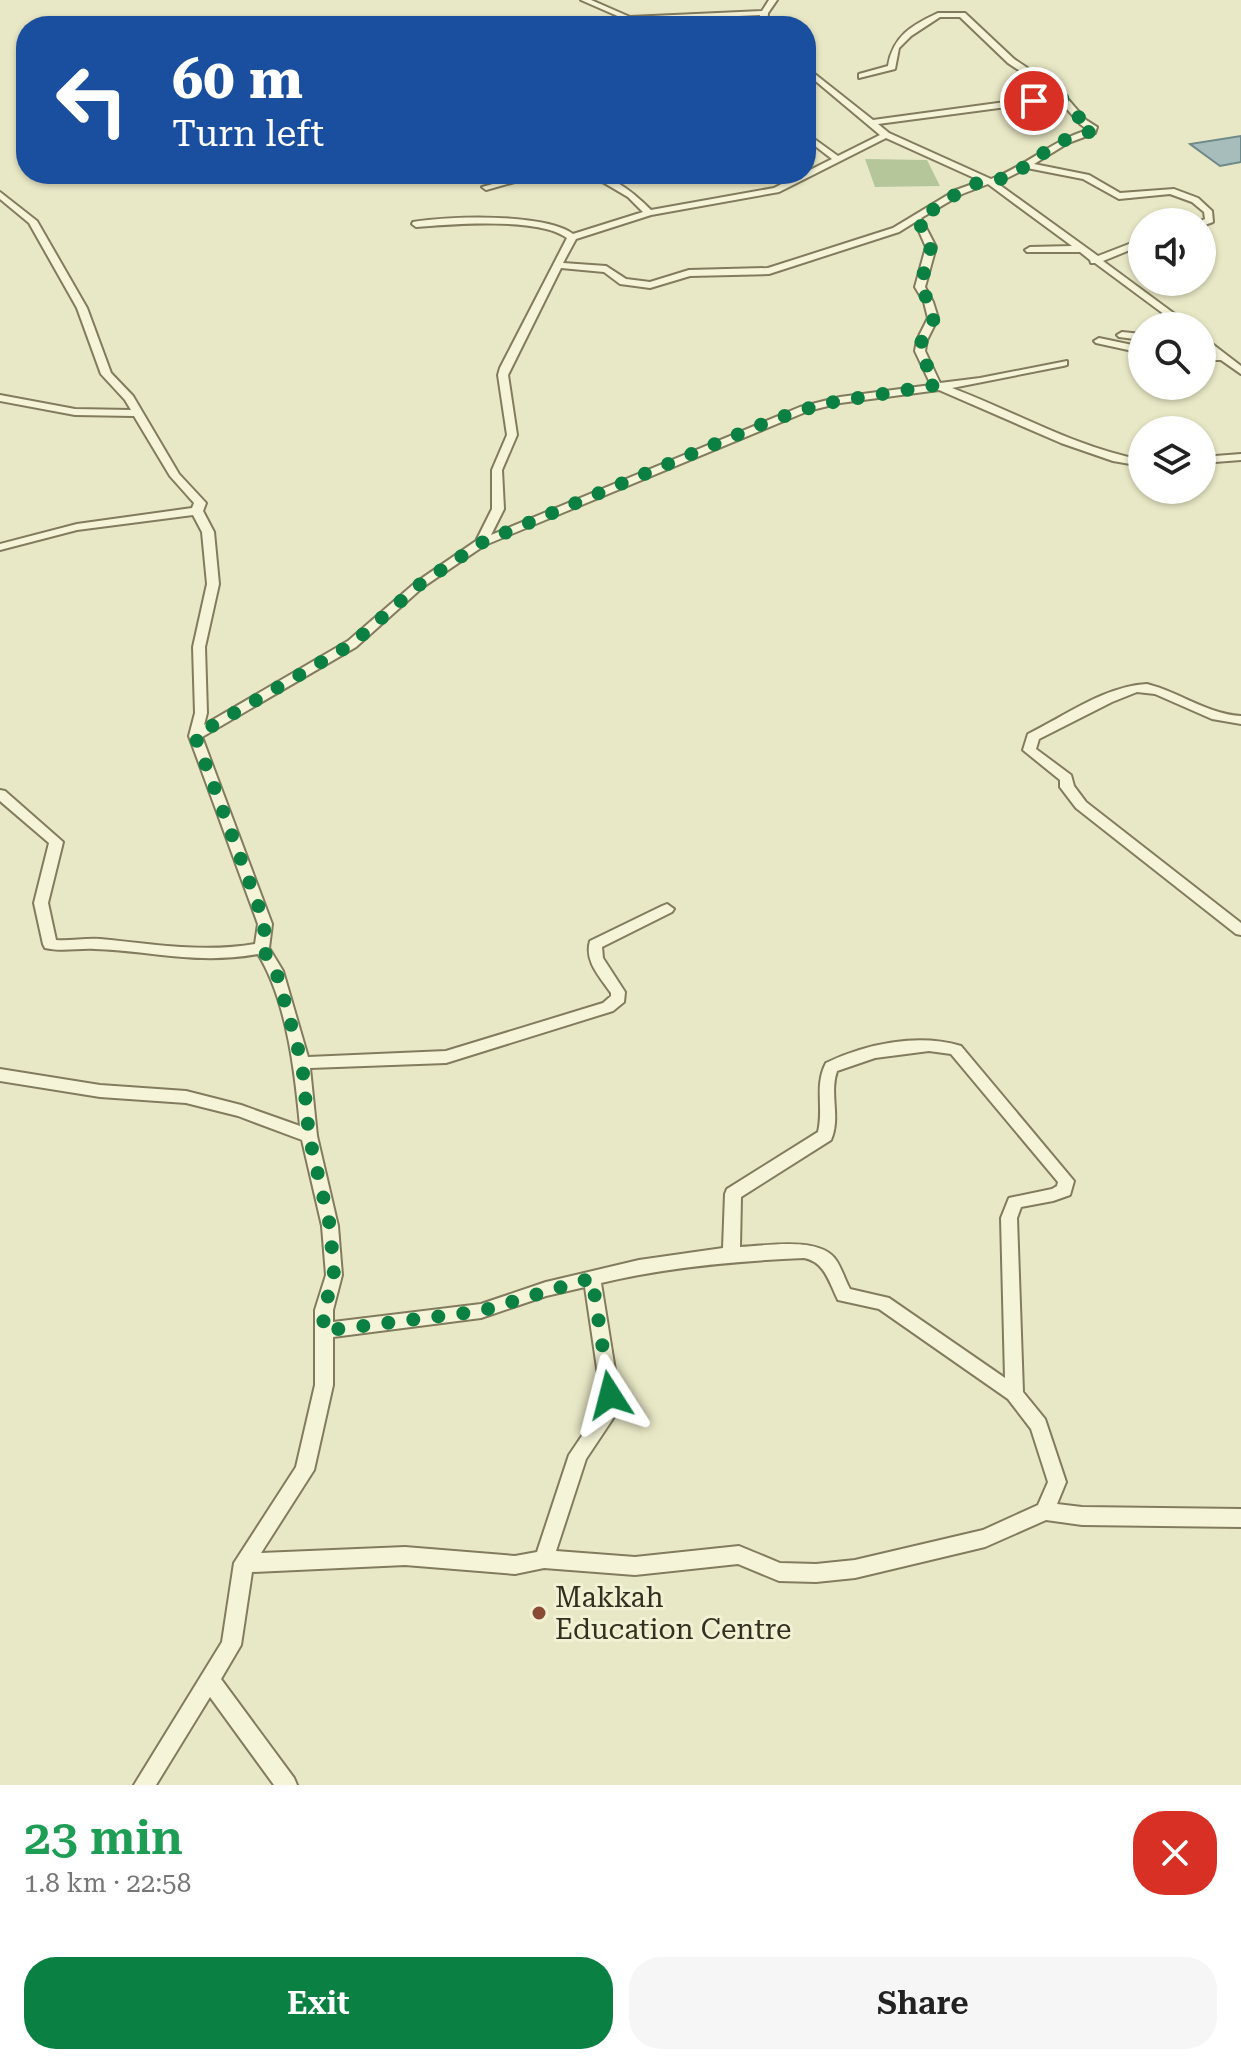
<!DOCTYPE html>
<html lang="en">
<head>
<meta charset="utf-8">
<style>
  body { margin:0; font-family:"Roboto Serif",serif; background:#f6f6f6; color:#222; height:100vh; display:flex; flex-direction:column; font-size:30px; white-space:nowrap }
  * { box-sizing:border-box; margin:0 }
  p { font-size:26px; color:#767676 }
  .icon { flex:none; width:44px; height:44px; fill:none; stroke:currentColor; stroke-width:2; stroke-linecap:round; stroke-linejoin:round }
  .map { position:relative; height:1785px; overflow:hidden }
  .sheet { display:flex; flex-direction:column; background:#fff; flex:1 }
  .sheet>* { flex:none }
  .banner { position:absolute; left:16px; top:16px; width:800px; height:168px; border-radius:32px; box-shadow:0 2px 6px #0004; background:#1a4fa0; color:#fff; overflow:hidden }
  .fabs { position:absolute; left:1128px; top:208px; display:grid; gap:16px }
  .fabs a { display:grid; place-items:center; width:88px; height:88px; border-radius:50%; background:#fff; box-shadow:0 2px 6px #0004; font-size:40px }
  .pin { position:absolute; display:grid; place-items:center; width:68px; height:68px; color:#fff; margin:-34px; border:4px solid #fff; border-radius:50%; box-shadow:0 2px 8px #0007 }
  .me { position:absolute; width:88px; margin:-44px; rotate:351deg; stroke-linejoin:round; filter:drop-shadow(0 0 6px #0008) }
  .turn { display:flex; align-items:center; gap:28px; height:168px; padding:0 24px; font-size:36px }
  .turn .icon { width:104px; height:104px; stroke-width:2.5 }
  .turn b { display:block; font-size:56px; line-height:68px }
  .round { display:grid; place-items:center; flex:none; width:84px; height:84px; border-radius:32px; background:#f6f6f6 }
  .summary { display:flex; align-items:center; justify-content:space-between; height:136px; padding:0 24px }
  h1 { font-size:48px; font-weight:600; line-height:60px; color:#1e9e55 }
  .button { display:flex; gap:16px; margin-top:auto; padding:16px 24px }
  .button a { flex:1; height:92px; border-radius:32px; background:#0b8043; color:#fff; font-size:32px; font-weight:600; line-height:92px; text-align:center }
  .button a+a { background:#f6f6f6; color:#222 }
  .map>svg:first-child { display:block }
  .green { fill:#b5c69b }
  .water { fill:#a7bdbc; stroke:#6e898a; stroke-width:2 }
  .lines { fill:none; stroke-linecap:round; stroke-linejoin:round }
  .street-casing { stroke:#827b5e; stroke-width:4 }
  .street { fill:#f5f4d8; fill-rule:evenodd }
  .route { stroke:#0b8043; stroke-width:14; stroke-dasharray:0 25.2 }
  .poi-dot { fill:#8a4b35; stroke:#f1f1d4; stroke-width:3 }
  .labels { text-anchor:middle; stroke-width:6; stroke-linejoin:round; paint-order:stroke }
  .near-poi-label { font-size:28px; fill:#342f20; stroke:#f1f1d4; text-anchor:start }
</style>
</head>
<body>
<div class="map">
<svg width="1241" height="1785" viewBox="0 0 1241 1785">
  <rect width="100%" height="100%" fill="#e9e8c6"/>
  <!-- green -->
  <path class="green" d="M 865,159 L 927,160 L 940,186 L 875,187 Z"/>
  <!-- water -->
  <path class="water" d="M 1241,136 L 1241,162 L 1220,166 L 1190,144 Z"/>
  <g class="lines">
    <!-- street casing -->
    <g class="street-casing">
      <path id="street" d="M 581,0 L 591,0 L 630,17 L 762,11 L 769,0 L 777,0 L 768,13 L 767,26 L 759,26 L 760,15 L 629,21 Z
        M 938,13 L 965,13 L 1014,59 L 1060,90 L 1086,120 L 1097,127 L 1095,133 L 1068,143 L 1034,164 L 1089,175 L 1120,193 L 1174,189 L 1198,198 L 1212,211 L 1213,222 L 1202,226 L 1202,222 L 1198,222 L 1205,219 L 1204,212 L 1192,202 L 1170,194 L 1119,199 L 1083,179 L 1027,168 L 997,183 L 1098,256 L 1142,239 L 1142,245 L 1103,261 L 1191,326 L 1180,326 L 1095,263 L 1091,263 L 1090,260 L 1080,252 L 1027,252 L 1025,250 L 1030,247 L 1072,246 L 988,184 L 962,194 L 921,218 L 936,247 L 925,287 L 933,302 L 938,318 L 927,340 L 925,351 L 940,383 L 980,378 L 1067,361 L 1067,365 L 1063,366 L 952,388 C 1016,412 1074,447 1142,460 L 1142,466 L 1113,461 L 1061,443 L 939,390 L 840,403 L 808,411 L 485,545 L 423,587 L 356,647 L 202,737 L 272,924 L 269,948 L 283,971 L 308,1057 L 446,1051 L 603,1003 L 611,996 L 611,993 C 600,977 584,961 590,941 L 662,906 L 667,904 L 674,909 L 672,912 L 602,947 L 603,958 L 625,992 L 624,1002 L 613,1011 L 446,1063 L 310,1068 L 317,1136 L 338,1226 L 342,1275 L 333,1310 L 333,1322 L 481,1304 L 546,1282 L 639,1260 L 723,1248 L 725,1194 L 727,1189 L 818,1132 C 824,1108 814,1086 826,1063 C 866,1044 917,1033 961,1046 L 1074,1181 L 1070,1195 L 1053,1201 L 1021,1207 L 1017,1218 L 1023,1392 L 1045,1419 L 1066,1482 L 1057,1504 L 1082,1507 L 1241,1509 L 1241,1527 L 1082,1525 L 1046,1520 L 985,1547 L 855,1578 L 816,1582 L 779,1581 L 738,1564 L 635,1575 L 544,1568 L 515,1574 L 405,1565 L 252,1572 L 241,1645 L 221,1679 L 294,1778 L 297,1785 L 274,1785 L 210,1697 L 156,1785 L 134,1785 L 222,1642 L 234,1563 L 296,1467 L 315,1385 L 315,1310 L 326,1275 L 322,1226 L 302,1140 L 238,1116 L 186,1103 L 100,1097 L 0,1081 L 0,1069 L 100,1085 L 186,1091 L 241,1105 L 300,1126 C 295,1072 287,1001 258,954 C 197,965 154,951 95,949 C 78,948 62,952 45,948 L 43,944 L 34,903 L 49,843 L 0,801 L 0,790 L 5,791 L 63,842 L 48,903 L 56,940 C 71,941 85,938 100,939 C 153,944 203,953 255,944 L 258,924 L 189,736 L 195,713 L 193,647 L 207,584 L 202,532 L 193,515 L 77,530 L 0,550 L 0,544 L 77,524 L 192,508 L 194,503 L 170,476 L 134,416 L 75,415 L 0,401 L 0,395 L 75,409 L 131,410 L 125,400 L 101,374 L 77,308 L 29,223 L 0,199 L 0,192 L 37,221 L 87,308 L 111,373 L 133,396 L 179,474 L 206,503 L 203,511 L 214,532 L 219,584 L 205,647 L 207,713 L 204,725 L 348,641 L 415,583 L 476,541 L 492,509 L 492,470 L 507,435 L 498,375 L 500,368 L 567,238 C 539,217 452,224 416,227 L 412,224 L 413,222 C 448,216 545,213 573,234 L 643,212 L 628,197 L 589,174 C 612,174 635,194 651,210 L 774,188 L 801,174 L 806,174 L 806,172 L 832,159 L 806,139 L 806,133 L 838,156 L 880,135 L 806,73 L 806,67 L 873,120 L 1056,95 L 1008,63 L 960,17 L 940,17 L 911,36 L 899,48 L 895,69 L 859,78 L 859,74 L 888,66 C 893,36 912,25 938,13 ZM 1059,100 L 1080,124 L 1088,130 C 1053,140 1026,166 991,179 L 889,133 L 878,124 ZM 886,138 L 981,181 L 956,190 L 893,228 L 768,268 L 689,270 L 650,282 L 626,279 L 606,266 L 563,263 L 576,239 L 651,215 L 779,192 ZM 915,222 L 926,247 L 915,287 L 924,302 L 928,318 L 917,340 L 915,351 L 931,385 L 840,397 L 800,407 L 491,535 L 504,509 L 502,470 L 517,435 L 508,375 L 561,268 L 604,272 L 620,284 L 650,288 L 690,276 L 769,274 L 899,232 ZM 929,1051 L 951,1054 L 1058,1182 L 1057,1186 L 1052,1189 L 1009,1198 L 1001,1218 L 1005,1378 L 889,1298 L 850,1289 C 845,1280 842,1269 836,1260 C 820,1236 766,1246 740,1247 L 741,1197 L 831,1140 C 841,1117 829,1094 837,1071 L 875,1058 ZM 804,1258 C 825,1262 829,1282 838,1300 L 879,1309 L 1008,1399 L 1031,1429 L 1048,1482 L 1038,1505 L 983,1530 L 855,1560 L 816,1564 L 780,1563 L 739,1546 L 635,1557 L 556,1551 L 586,1459 L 616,1414 L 619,1395 L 601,1283 C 668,1267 735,1261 804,1258 ZM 585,1287 L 601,1395 L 598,1412 L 569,1455 L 537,1552 L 515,1556 L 405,1547 L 261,1553 L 314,1470 L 333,1385 L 333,1337 L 481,1318 L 546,1296 Z
        M 529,174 L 543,174 L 486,190 L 482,187 Z
        M 1122,332 L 1142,334 L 1142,340 L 1119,337 L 1117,335 Z
        M 1202,336 L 1241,366 L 1241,374 L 1221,360 L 1202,360 L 1202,354 L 1214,354 L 1202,344 Z
        M 1099,338 L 1142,347 L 1142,353 L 1096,343 L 1094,341 Z
        M 1241,454 L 1241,460 L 1202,463 L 1202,457 Z
        M 1147,684 C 1179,692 1207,714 1241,716 L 1241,724 L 1212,719 L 1155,694 L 1137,692 L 1112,702 L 1039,739 L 1036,749 L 1071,775 L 1074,786 L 1086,802 L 1241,923 L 1241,935 L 1236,934 L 1076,808 L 1060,787 L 1060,780 L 1023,750 L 1028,734 C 1065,716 1105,686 1147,684 Z"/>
    </g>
    <!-- street -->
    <use href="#street" class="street"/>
  </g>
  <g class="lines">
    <!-- route -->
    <path class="route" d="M 610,1395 L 592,1278 L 481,1311 L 323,1331 L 324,1310 L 334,1275 L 330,1226 L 309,1136 L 302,1063 L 276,971 L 262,948 L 265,924 L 195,736 L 352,644 L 419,585 L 481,543 L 772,420 L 822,404 L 936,385 L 920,351 C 923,316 949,333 920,287 L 931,247 L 918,220 L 959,192 L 974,184 L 1010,177 L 1059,142 L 1092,131 L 1093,127 L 1083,122 L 1061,97 L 1034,101"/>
  </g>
  <!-- markers -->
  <circle class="poi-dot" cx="539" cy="1613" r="8"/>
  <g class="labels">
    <!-- near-poi labels -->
    <g class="near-poi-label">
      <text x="555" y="1607">Makkah<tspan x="555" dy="32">Education Centre</tspan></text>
    </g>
  </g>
</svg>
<div class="fabs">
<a><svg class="icon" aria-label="sound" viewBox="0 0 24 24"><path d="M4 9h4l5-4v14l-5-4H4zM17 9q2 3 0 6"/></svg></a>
<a><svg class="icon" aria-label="search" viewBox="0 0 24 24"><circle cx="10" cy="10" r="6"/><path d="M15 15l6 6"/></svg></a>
<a><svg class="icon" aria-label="layers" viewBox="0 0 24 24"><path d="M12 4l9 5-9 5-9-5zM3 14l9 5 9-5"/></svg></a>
</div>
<div class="pin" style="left:1034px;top:101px;background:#d93025"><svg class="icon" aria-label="arrive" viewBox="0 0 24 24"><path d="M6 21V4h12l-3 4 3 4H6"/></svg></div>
<svg class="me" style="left:610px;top:1395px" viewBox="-20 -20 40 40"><path d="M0-17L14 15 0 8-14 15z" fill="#0b8043" stroke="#fff" stroke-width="4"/></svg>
<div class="banner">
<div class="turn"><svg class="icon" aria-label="left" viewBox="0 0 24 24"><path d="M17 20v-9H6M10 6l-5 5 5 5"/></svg><div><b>60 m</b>Turn left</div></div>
</div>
</div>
<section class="sheet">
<div class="summary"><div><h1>23 min</h1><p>1.8 km · 22:58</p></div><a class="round" style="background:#d93025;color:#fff"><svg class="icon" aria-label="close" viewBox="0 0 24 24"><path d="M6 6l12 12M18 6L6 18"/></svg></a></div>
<div class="button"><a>Exit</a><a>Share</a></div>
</section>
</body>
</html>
